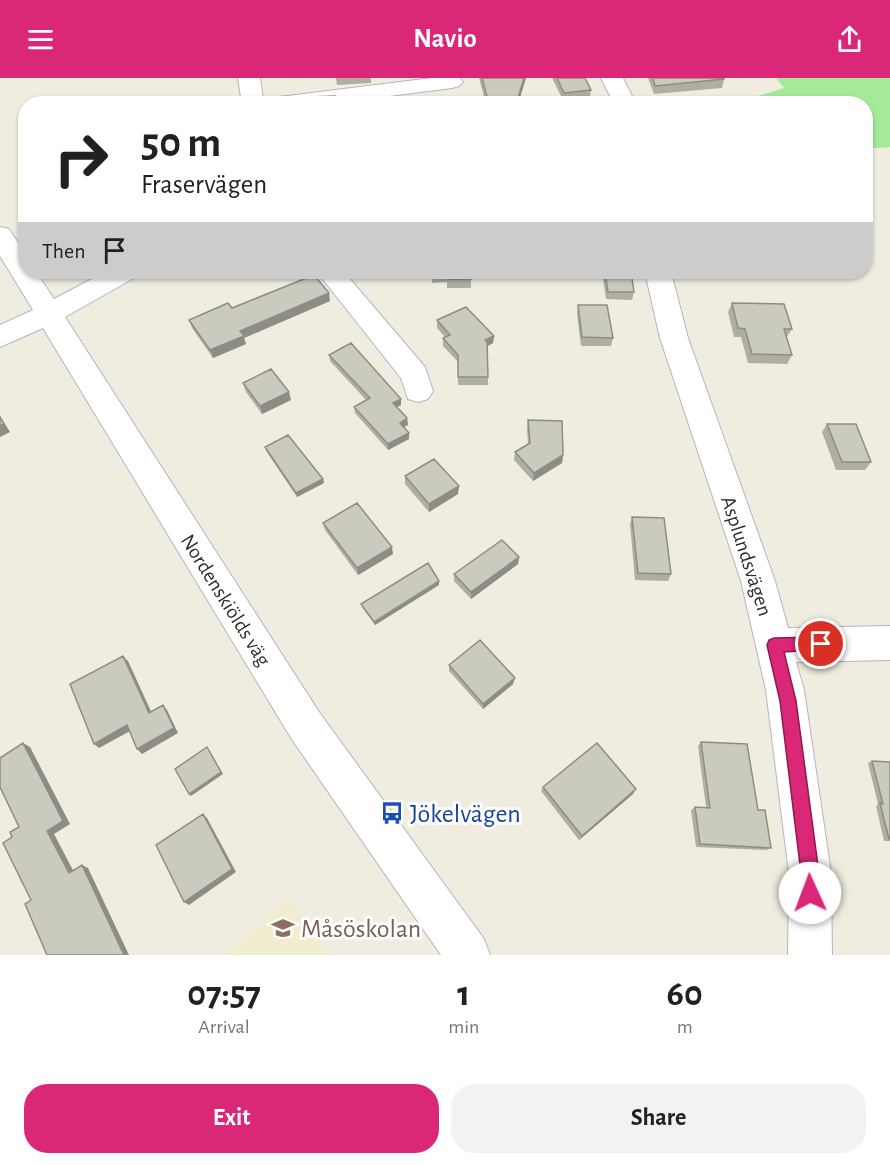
<!DOCTYPE html>
<html lang="en">
<head>
<meta charset="utf-8">
<style>
  body { margin:0; font-family:"Alegreya Sans",sans-serif; background:#f2f2f2; color:#202124; height:100vh; display:flex; flex-direction:column; font-size:22px; white-space:nowrap }
  * { box-sizing:border-box; margin:0 }
  p { font-size:20px; color:#757577 }
  .icon { flex:none; width:33px; height:33px; fill:none; stroke:currentColor; stroke-width:2; stroke-linecap:round; stroke-linejoin:round }
  .map { position:relative; height:877px; overflow:hidden }
  .drawer { display:flex; flex-direction:column; background:#fff; flex:1 }
  .drawer>* { flex:none }
  .top-card { position:absolute; left:18px; top:18px; width:855px; height:183px; border-radius:24px; box-shadow:0 2px 4px #0004; background:#fff; color:#202124; overflow:hidden }
  .pin { position:absolute; display:grid; place-items:center; width:51px; height:51px; color:#fff; margin:-26px; border:3px solid #fff; border-radius:50%; box-shadow:0 2px 6px #0007 }
  .me { position:absolute; width:66px; margin:-33px; rotate:358deg; stroke-linejoin:round; filter:drop-shadow(0 0 4px #0008) }
  .turn { display:flex; align-items:center; gap:21px; height:126px; padding:0 24px; font-size:27px }
  .turn .icon { width:78px; height:78px; stroke-width:2.5 }
  .turn b { display:block; font-size:42px; line-height:51px }
  .then { display:flex; align-items:center; height:57px; padding:0 24px; background:#0003; gap:12px; font-size:22px }
  .eta { display:flex; justify-content:space-evenly; align-items:center; height:102px; text-align:center }
  .eta b { font-size:36px; font-weight:700; line-height:42px }
  .action { display:flex; gap:12px; margin-top:auto; padding:12px 24px }
  .action a { flex:1; height:69px; border-radius:24px; background:#db2777; color:#fff; font-size:24px; font-weight:700; line-height:69px; text-align:center }
  .action a+a { background:#f2f2f2; color:#202124 }
  header { display:flex; justify-content:space-between; align-items:center; height:78px; padding:0 24px; background:#db2777; color:#fff; font-size:27px; font-weight:700 }
  .map>svg:first-child { display:block }
  .education { fill:#f2edce }
  .green { fill:#a5ea98 }
  .lines { fill:none; stroke-linecap:round; stroke-linejoin:round }
  .minor-casing { stroke:#b4b4c2; stroke-width:2 }
  .minor { fill:#fff; fill-rule:evenodd }
  .wall { fill:#afaea3 }
  .shaded-wall { fill:#8e8d85 }
  .building { fill:#cbcabe; stroke:#8e8d85; stroke-width:1.5 }
  .route { fill:#db2777; stroke:#8e194d; stroke-width:1.5 }
  .labels { text-anchor:middle; stroke-width:6; stroke-linejoin:round; paint-order:stroke }
  .street-label { font-size:21px; fill:#2e2e2e; stroke:#fff }
  .near-transit-label { font-size:26px; fill:#164399; stroke:#fff; text-anchor:start }
  .near-education-label { font-size:26px; fill:#785e54; stroke:#fff; text-anchor:start }
</style>
</head>
<body>
<header><svg class="icon" aria-label="menu" viewBox="0 0 24 24"><path d="M4 6h16M4 12h16M4 18h16"/></svg>Navio<svg class="icon" aria-label="share" viewBox="0 0 24 24"><path d="M12 15V3M7 8l5-5 5 5M5 13v7h14v-7"/></svg></header>
<div class="map">
<svg width="890" height="877" viewBox="0 0 890 877">
  <rect width="100%" height="100%" fill="#f0ece0"/>
  <!-- education -->
  <path class="education" d="M 289,822 L 329,877 L 226,877 Z"/>
  <!-- green -->
  <path class="green" d="M 776,0 L 890,0 L 890,69 L 866,71 L 866,26 L 735,25 L 784,10 Z"/>
  <g class="lines">
    <!-- minor casing -->
    <g class="minor-casing">
      <path id="minor" d="M 238,0 L 260,0 L 263,21 L 432,0 L 460,0 L 463,4 L 459,8 L 452,10 L 327,26 L 242,26 Z
        M 601,0 L 623,0 L 636,26 L 614,26 Z
        M 0,149 L 9,151 L 26,177 L 26,194 L 36,194 L 54,221 L 105,194 L 138,194 L 134,200 L 65,239 L 319,634 L 484,861 L 490,877 L 441,877 L 291,660 L 43,250 L 0,269 L 0,247 L 33,232 L 0,178 Z
        M 317,194 L 344,194 L 425,289 L 433,313 L 428,321 L 418,324 L 408,321 L 401,300 Z
        M 645,194 L 671,194 L 688,260 L 775,503 L 788,550 L 890,548 L 890,582 L 796,584 L 804,612 L 831,795 L 832,877 L 788,877 L 789,795 L 766,612 L 741,503 L 660,260 Z"/>
    </g>
    <!-- minor -->
    <use href="#minor" class="minor"/>
  </g>
  <!-- wall -->
  <path class="wall" d="M 336,0 L 371,0 L 371,5 L 337,7 Z
    M 479,0 L 526,0 L 518,26 L 486,26 Z
    M 552,0 L 585,0 L 591,12 L 590,19 L 563,22 Z
    M 648,0 L 724,0 L 724,1 L 722,10 L 654,16 Z
    M 365,194 L 397,194 L 398,196 L 366,199 Z
    M 432,194 L 471,194 L 471,210 L 447,210 L 447,204 L 432,205 Z
    M 602,194 L 631,194 L 634,214 L 632,222 L 606,221 Z
    M 330,223 L 244,260 L 246,266 L 213,280 L 192,250 L 189,242 L 232,230 Z
    M 732,225 L 792,251 L 786,260 L 792,277 L 787,286 L 748,285 L 741,259 L 734,259 L 728,234 Z
    M 578,227 L 613,260 L 611,268 L 581,268 L 577,236 Z
    M 437,242 L 494,258 L 493,265 L 488,268 L 488,307 L 458,307 L 458,284 L 443,268 L 443,260 L 445,259 L 437,250 Z
    M 329,277 L 401,327 L 397,329 L 407,340 L 408,347 L 404,349 L 409,355 L 409,361 L 388,372 L 355,335 L 354,329 L 366,322 L 330,283 Z
    M 243,305 L 291,322 L 262,336 L 246,314 Z
    M 528,342 L 563,377 L 562,385 L 533,403 L 514,382 L 515,374 L 528,366 L 527,350 Z
    M 827,346 L 871,384 L 865,392 L 836,392 L 822,354 Z
    M 265,369 L 323,401 L 324,405 L 297,419 L 266,373 Z
    M 405,398 L 458,416 L 429,434 L 405,406 Z
    M 632,439 L 671,496 L 668,503 L 635,502 L 630,446 Z
    M 323,445 L 393,476 L 358,497 L 325,452 Z
    M 519,479 L 518,486 L 471,521 L 454,503 L 454,496 Z
    M 439,507 L 375,547 L 362,529 L 361,526 Z
    M 449,587 L 513,606 L 483,631 L 449,593 Z
    M 701,664 L 758,732 L 771,770 L 766,772 L 696,769 L 691,732 L 695,729 L 706,729 L 698,668 Z
    M 872,683 L 890,684 L 890,763 L 884,763 L 876,728 L 878,726 L 868,685 Z
    M 543,709 L 633,716 L 579,762 L 541,713 Z"/>
  <!-- shaded-wall -->
  <path class="shaded-wall" d="M 524,0 L 526,0 L 518,26 L 516,26 Z
    M 329,215 L 330,223 L 244,260 L 246,266 L 213,280 L 210,272 L 240,253 Z
    M 494,258 L 493,265 L 485,269 L 485,262 Z
    M 289,314 L 291,322 L 262,336 L 260,328 Z
    M 401,321 L 401,327 L 393,331 L 393,325 Z
    M 0,338 L 10,354 L 0,359 Z
    M 407,340 L 408,347 L 400,351 L 400,345 Z
    M 409,355 L 409,361 L 388,372 L 388,366 Z
    M 563,377 L 562,385 L 533,403 L 534,395 Z
    M 323,401 L 324,405 L 297,419 L 296,415 Z
    M 459,408 L 458,416 L 429,434 L 429,426 Z
    M 392,469 L 393,476 L 358,497 L 357,490 Z
    M 519,479 L 518,486 L 471,521 L 471,514 Z
    M 439,503 L 439,507 L 375,547 L 374,544 Z
    M 123,578 L 128,583 L 154,640 L 149,635 Z
    M 515,600 L 513,606 L 483,631 L 483,626 Z
    M 163,627 L 167,632 L 178,655 L 142,676 L 137,671 Z
    M 127,647 L 132,652 L 99,670 L 94,666 Z
    M 23,665 L 30,669 L 70,746 L 54,756 L 76,798 L 69,795 L 47,753 Z
    M 207,669 L 223,696 L 191,718 L 189,716 Z
    M 636,711 L 633,716 L 579,762 L 582,758 Z
    M 203,736 L 207,740 L 236,794 L 189,827 L 184,824 Z
    M 82,787 L 88,790 L 129,877 L 124,877 Z"/>
  <!-- building -->
  <path class="building" d="M 482,0 L 524,0 L 517,23 L 503,22 L 499,26 L 489,26 Z
    M 557,0 L 585,0 L 591,12 L 564,15 Z
    M 653,0 L 724,0 L 724,1 L 655,8 Z
    M 335,18 L 336,26 L 312,26 L 312,19 Z
    M 228,24 L 227,26 L 197,26 L 197,25 Z
    M 432,194 L 471,194 L 471,201 L 447,201 L 448,195 L 432,196 Z
    M 605,194 L 631,194 L 634,214 L 608,214 Z
    M 314,197 L 329,215 L 240,253 L 244,258 L 210,272 L 189,242 L 228,225 L 232,230 Z
    M 732,225 L 784,226 L 792,251 L 784,251 L 792,277 L 752,276 L 745,251 L 738,250 Z
    M 578,227 L 607,227 L 613,260 L 582,259 Z
    M 466,229 L 494,258 L 485,262 L 487,264 L 488,299 L 458,299 L 458,277 L 443,260 L 450,257 L 437,242 Z
    M 351,265 L 401,321 L 393,325 L 407,340 L 400,345 L 409,355 L 388,366 L 354,329 L 370,320 L 329,277 Z
    M 271,291 L 289,314 L 260,328 L 243,305 Z
    M 0,339 L 4,346 L 0,348 Z
    M 528,342 L 562,343 L 563,377 L 534,395 L 515,374 L 530,365 Z
    M 827,346 L 856,346 L 871,384 L 842,384 Z
    M 288,357 L 323,401 L 296,415 L 265,369 Z
    M 434,381 L 459,408 L 429,426 L 405,398 Z
    M 357,425 L 392,469 L 357,490 L 323,445 Z
    M 632,439 L 664,440 L 671,496 L 638,495 Z
    M 502,462 L 519,479 L 471,514 L 454,496 Z
    M 428,485 L 439,503 L 374,544 L 361,526 Z
    M 480,562 L 515,600 L 483,626 L 449,587 Z
    M 123,578 L 149,635 L 163,627 L 174,650 L 137,671 L 127,647 L 94,666 L 70,606 Z
    M 701,664 L 747,666 L 758,732 L 765,732 L 771,770 L 700,766 L 695,729 L 710,730 Z
    M 23,665 L 63,743 L 47,753 L 69,795 L 82,787 L 124,877 L 47,877 L 25,826 L 31,822 L 3,765 L 12,759 L 10,754 L 19,749 L 0,709 L 0,680 Z
    M 597,665 L 636,711 L 582,758 L 543,709 Z
    M 207,669 L 221,694 L 189,716 L 175,691 Z
    M 872,683 L 890,684 L 890,761 L 889,761 L 880,725 L 883,726 Z
    M 203,736 L 232,791 L 184,824 L 156,767 Z"/>
  <!-- route -->
  <path class="route" d="M 821,559 L 826,561 L 828,566 L 826,571 L 784,574 L 796,623 L 819,795 L 819,815 L 816,822 L 810,824 L 803,822 L 801,815 L 801,795 L 780,623 L 767,567 L 769,562 L 774,560 Z"/>
  <!-- icons -->
  <defs>
    <g id="bus-bare" transform="scale(1.8)"><path d="M-5-6H5V4H4V6H2V4H-2V6H-4V4H-5ZM-3.5-4V0h7V-4ZM-3.5 1.2v1.5H-2V1.2ZM2 1.2v1.5H3.5V1.2Z" fill="#1a4fb4" stroke="#fff" stroke-width="2.5" paint-order="stroke"/></g>
    <g id="school-bare" transform="scale(1.8)"><path d="M0-5L7-2L0 1L-7-2ZM-4 1L0 2.5L4 1V4Q0 6-4 4Z" fill="#8d6e63" stroke="#fff" stroke-width="2.5" paint-order="stroke"/></g>
  </defs>
  <g fill-rule="evenodd">
    <use href="#bus-bare" x="392" y="735"/>
    <use href="#school-bare" x="283" y="850"/>
  </g>
  <g class="labels">
    <!-- street labels -->
    <g class="street-label">
      <text transform="translate(747 478) rotate(72)" y="7">Asplundsvägen</text>
      <text transform="translate(226 522) rotate(58)" y="7">Nordenskiölds väg</text>
    </g>
    <!-- near-transit labels -->
    <g class="near-transit-label">
      <text x="410" y="744">Jökelvägen</text>
    </g>
    <!-- near-education labels -->
    <g class="near-education-label">
      <text x="301" y="859">Måsöskolan</text>
    </g>
  </g>
</svg>
<div class="pin" style="left:821px;top:566px;background:#d93025"><svg class="icon" aria-label="arrive" viewBox="0 0 24 24"><path d="M6 21V4h12l-3 4 3 4H6"/></svg></div>
<svg class="me" style="left:810px;top:815px" viewBox="-20 -20 40 40"><circle r="19" fill="#fff"/><path d="M0-13L10 11 0 6-10 11z" fill="#db2777"/></svg>
<div class="top-card">
<div class="turn"><svg class="icon" aria-label="right" viewBox="0 0 24 24"><path d="M7 20v-9h11M14 6l5 5-5 5"/></svg><div><b>50 m</b>Fraservägen</div></div>
<div class="then">Then<svg class="icon" aria-label="arrive" viewBox="0 0 24 24"><path d="M6 21V4h12l-3 4 3 4H6"/></svg></div>
</div>
</div>
<section class="drawer">
<div class="eta">
<div><b>07:57</b><p>Arrival</p></div>
<div><b>1</b><p>min</p></div>
<div><b>60</b><p>m</p></div>
</div>
<div class="action"><a>Exit</a><a>Share</a></div>
</section>
</body>
</html>
